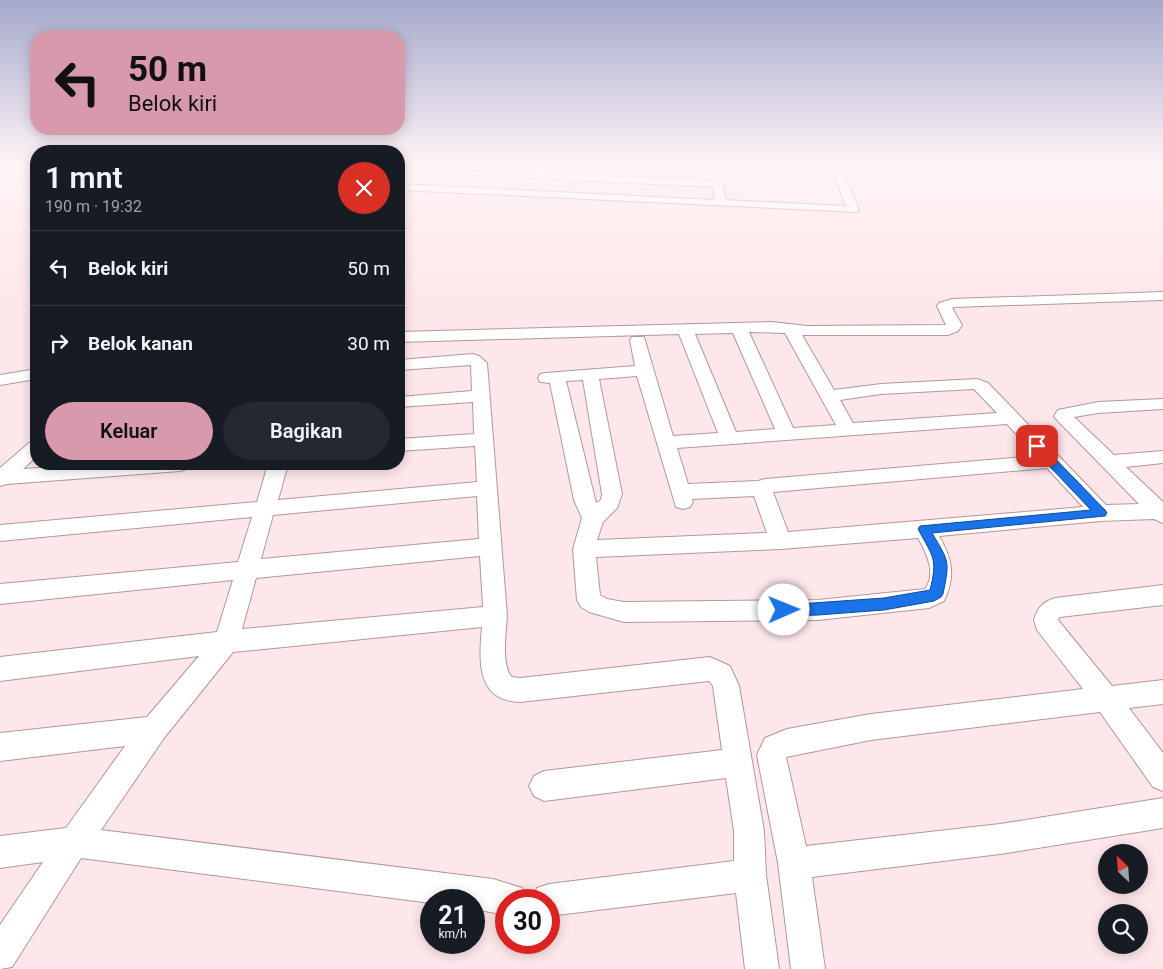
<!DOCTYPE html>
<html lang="id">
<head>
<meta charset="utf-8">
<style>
  body { margin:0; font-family:Roboto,sans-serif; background:#242831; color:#f1f3f6; height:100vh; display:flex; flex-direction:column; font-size:19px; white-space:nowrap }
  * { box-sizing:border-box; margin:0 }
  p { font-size:16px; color:#9ea1a6 }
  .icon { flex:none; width:28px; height:28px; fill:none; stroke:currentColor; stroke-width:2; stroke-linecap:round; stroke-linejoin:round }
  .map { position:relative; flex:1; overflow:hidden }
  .details { position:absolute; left:30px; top:145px; width:375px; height:325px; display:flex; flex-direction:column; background:#171b24; border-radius:20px; box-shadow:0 2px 12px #0003 }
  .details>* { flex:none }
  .top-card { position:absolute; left:30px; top:30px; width:375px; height:105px; border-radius:20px; box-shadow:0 2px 12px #0003; background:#d999ac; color:#111; overflow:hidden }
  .needle { width:32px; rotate:335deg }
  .tools { position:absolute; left:1098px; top:844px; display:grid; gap:10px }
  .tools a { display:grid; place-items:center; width:50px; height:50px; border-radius:50%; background:#171b24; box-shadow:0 2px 12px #0003; font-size:25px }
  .speed { position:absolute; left:420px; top:889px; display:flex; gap:10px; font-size:25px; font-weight:700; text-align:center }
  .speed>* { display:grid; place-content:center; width:65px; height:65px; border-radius:50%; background:#171b24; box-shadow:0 2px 12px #0003; line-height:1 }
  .speed small { font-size:12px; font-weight:400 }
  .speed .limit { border:8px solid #d22; background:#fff; color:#111 }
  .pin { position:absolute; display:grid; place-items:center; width:42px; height:42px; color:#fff; margin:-21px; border-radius:10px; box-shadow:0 2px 8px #0006 }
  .me { position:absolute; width:55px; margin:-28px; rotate:89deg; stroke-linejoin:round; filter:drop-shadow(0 0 4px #0008) }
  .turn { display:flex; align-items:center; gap:18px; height:105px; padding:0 15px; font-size:22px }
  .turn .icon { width:65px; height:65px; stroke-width:2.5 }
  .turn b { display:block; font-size:35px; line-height:42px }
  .round { display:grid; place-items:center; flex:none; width:52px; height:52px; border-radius:26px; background:#242831 }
  .overview { display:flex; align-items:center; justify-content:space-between; height:85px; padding:0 15px }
  h1 { font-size:30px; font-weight:600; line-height:38px }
  .primary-button { display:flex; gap:10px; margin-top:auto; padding:10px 15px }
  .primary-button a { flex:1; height:58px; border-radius:30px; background:#d999ac; color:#111; font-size:20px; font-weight:600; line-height:58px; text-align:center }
  .primary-button a+a { background:#242831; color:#f1f3f6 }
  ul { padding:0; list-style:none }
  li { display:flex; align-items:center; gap:15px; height:75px; padding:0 15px; border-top:1px solid #363941 }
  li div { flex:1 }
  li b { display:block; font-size:19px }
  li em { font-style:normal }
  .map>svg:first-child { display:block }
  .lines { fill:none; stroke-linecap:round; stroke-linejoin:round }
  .street-casing { stroke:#b1979a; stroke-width:2 }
  .street { fill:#fff; fill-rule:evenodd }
  .route { fill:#1a73e8; stroke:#114b97 }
</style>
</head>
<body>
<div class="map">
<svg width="1163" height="969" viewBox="0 0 1163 969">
  <rect width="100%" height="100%" fill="#fee7ea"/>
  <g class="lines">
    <!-- street casing -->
    <g class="street-casing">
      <path id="street" d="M 831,167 L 841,167 L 859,210 L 857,212 L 399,190 L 399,184 L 715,200 L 713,187 L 472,175 L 471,173 L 476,170 L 714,181 L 723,185 L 726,200 L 846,206 Z
        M 1163,292 L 1163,300 L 954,307 L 952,308 L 962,325 L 958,331 L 948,335 L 802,335 L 834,390 L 881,384 L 977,379 L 988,383 L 1106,505 L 1139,504 L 1057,420 L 1054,416 L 1058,410 L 1098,402 L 1163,399 L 1163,409 L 1098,413 L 1074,417 L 1114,455 L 1163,451 L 1163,463 L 1126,467 L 1163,502 L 1163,523 L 1154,519 L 1101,521 L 939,536 C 952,558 956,577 944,601 L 929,608 L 818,620 L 624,622 L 589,612 L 581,607 L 577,600 L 573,549 L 582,518 L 574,500 L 550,383 L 540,382 L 538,378 L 540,374 L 546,373 L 635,366 L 630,340 L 632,337 L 644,337 L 673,436 L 718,433 L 679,334 L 399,342 L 399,332 L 772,322 L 807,326 L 946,325 L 937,306 L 939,303 L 952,299 ZM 749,332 L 785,333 L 836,425 L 793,428 ZM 733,333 L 775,429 L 736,432 L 695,334 ZM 637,376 L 676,507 L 683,509 L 690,507 L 693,502 L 692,499 L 754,496 L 767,533 L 597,540 L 603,522 L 617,508 L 622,494 L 599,379 ZM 583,380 L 602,494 L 601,500 L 596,503 L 566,381 ZM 974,389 L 997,413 L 853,423 L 840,400 L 881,394 ZM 1007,424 L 1036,456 L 765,479 L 758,481 L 688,484 L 677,448 ZM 1047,468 L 1083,507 L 788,532 L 773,492 ZM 918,538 C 926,552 937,574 925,589 L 818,600 L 624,602 L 607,599 L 600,595 L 596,557 L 781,549 Z
        M 473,354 L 479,356 L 487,363 L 507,616 C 506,631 501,667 512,677 L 520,678 L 710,657 L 730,666 L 739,686 L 764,831 L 766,875 L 779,969 L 745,969 L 736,893 L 549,916 L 549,900 L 533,900 L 537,888 L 549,884 L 734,861 L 734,831 L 726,778 L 544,801 L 534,796 L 529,786 L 534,776 L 544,771 L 722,750 L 713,686 L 709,681 L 520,702 C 476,701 479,660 482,627 L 233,652 L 164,738 L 101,830 L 493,879 L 522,888 L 526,900 L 506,900 L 506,915 L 474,909 L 474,900 L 431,900 L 431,903 L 81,858 L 12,967 L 0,969 L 0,925 L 43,862 L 0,868 L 0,836 L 66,828 L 125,746 L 0,761 L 0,733 L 147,717 L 199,656 L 0,681 L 0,657 L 217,632 L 233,580 L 0,604 L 0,584 L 238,562 L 252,517 L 0,541 L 0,525 L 257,502 L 268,464 L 288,464 L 278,500 L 477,482 L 475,446 L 399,451 L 399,439 L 474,434 L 473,402 L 399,407 L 399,397 L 472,391 L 471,365 L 399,370 L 399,360 ZM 477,496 L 479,539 L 261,559 L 273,515 ZM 480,556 L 483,607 L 242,629 L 256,578 Z
        M 36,369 L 36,379 L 0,385 L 0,375 Z
        M 36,441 L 36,457 L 23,469 L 102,464 L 190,464 L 187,469 L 180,471 L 7,484 L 0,486 L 0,468 L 29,443 Z
        M 1163,585 L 1163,605 L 1060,617 L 1058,620 L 1112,686 L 1163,680 L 1163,704 L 1129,708 L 1163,753 L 1163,791 L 1153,787 L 1100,712 L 871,740 L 786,757 L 806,846 L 1000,824 L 1163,798 L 1163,828 L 1000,854 L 812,877 L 825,969 L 791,969 L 778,863 L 757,755 L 765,738 L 787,729 L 871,714 L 1083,689 L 1037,630 L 1034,620 C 1037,608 1043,602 1055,598 Z"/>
    </g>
    <!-- street -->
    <use href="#street" class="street"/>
  </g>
  <!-- sky -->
  <linearGradient id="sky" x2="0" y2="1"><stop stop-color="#a5a9cc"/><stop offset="0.55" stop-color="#fff4f6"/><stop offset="1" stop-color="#fff4f6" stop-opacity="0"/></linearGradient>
  <rect width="1163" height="302" fill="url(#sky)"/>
  <!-- route -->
  <path class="route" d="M 1037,443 L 1041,444 L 1105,510 L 1107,513 L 1105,516 L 932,533 C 949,562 950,560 943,594 L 941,597 L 934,601 L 884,610 L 818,615 L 784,616 L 779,615 L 777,610 L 779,606 L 784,605 L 884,598 L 930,590 C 938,558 933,557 918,529 L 920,526 L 1091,510 L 1033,449 L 1032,446 Z"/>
</svg>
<div class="tools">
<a><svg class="needle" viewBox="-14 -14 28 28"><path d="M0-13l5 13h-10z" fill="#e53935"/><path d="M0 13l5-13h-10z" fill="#9ea1a6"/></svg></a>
<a><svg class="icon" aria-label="search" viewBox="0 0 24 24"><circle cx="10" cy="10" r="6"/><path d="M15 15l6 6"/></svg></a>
</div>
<div class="speed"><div>21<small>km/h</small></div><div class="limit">30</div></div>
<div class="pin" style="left:1037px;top:446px;background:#d93025"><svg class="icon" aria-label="arrive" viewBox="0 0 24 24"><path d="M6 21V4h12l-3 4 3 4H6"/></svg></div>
<svg class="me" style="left:784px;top:610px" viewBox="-20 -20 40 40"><circle r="19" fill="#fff"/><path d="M0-13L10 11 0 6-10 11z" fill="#1a73e8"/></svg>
<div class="top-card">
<div class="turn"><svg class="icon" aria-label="left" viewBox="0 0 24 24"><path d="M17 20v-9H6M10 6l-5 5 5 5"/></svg><div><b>50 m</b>Belok kiri</div></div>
</div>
<section class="details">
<div class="overview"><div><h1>1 mnt</h1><p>190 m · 19:32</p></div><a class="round" style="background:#d93025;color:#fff"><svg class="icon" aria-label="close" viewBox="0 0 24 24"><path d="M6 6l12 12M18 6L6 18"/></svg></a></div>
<ul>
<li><svg class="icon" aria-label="left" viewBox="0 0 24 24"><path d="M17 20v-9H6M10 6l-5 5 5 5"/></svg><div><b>Belok kiri</b></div><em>50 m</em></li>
<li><svg class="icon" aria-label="right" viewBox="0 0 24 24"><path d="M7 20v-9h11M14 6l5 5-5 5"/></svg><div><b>Belok kanan</b></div><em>30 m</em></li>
</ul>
<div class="primary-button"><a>Keluar</a><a>Bagikan</a></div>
</section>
</div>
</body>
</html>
